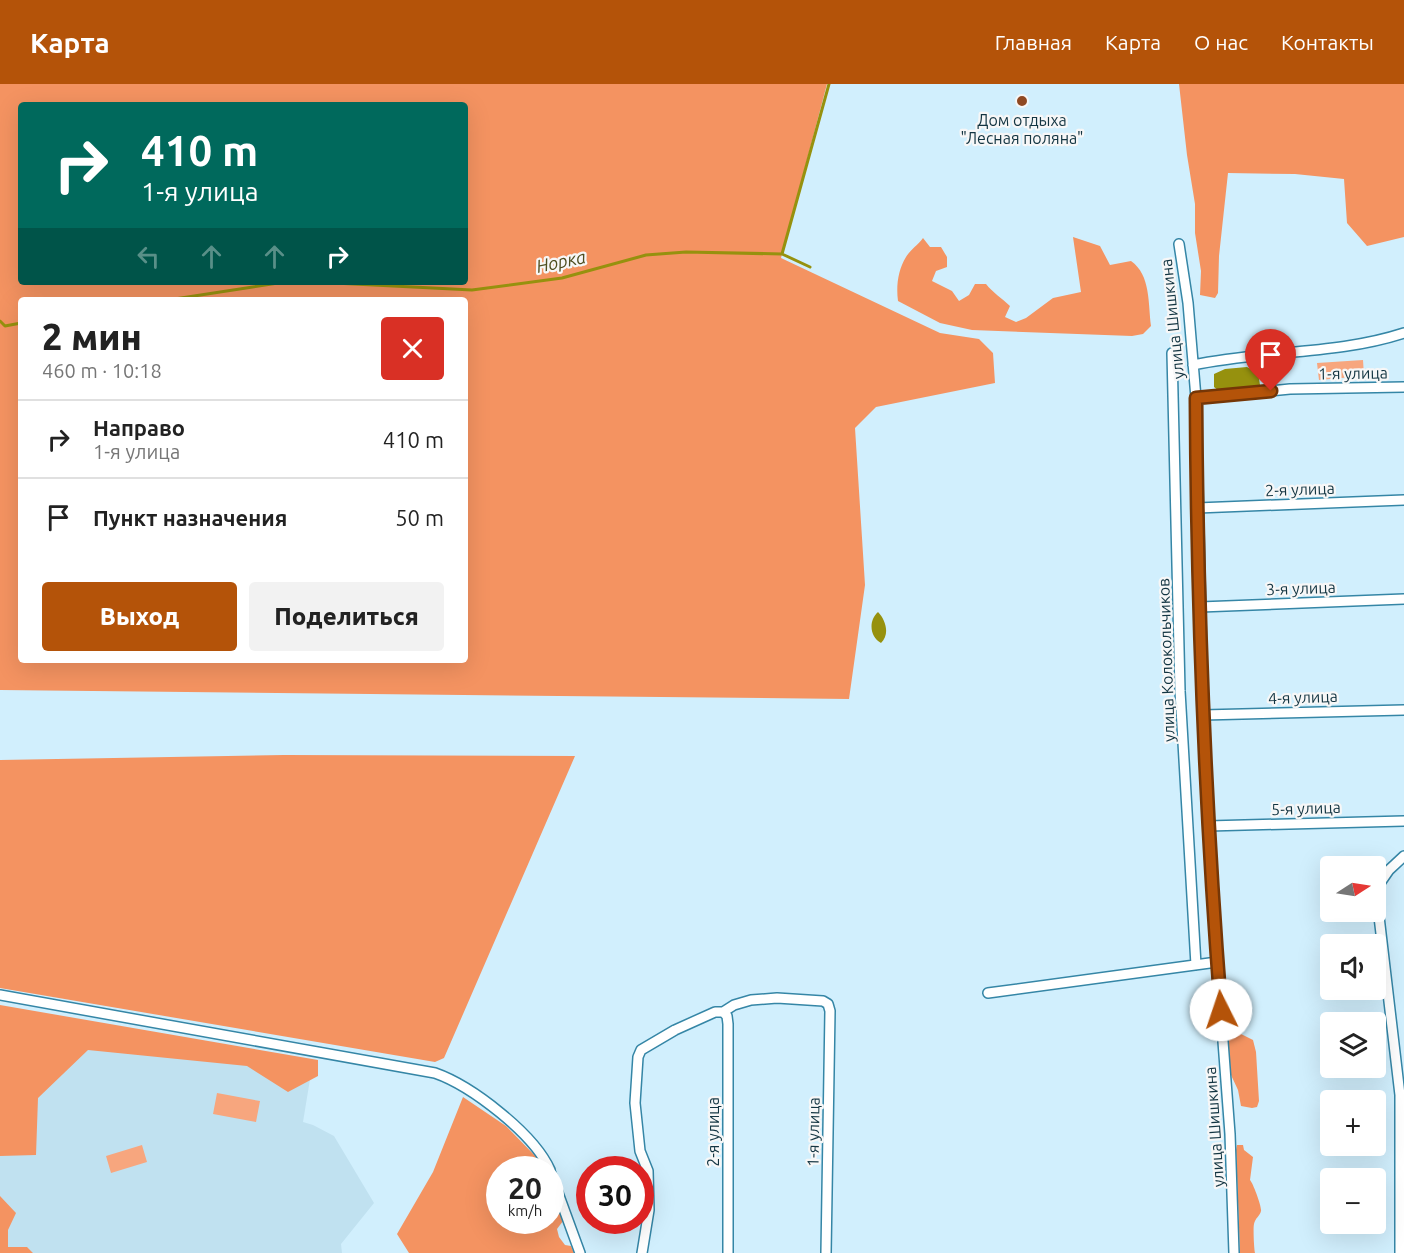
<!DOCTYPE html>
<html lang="ru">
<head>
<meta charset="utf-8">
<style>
  body { margin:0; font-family:Ubuntu,sans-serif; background:#f2f2f2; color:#222; height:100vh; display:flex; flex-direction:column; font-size:22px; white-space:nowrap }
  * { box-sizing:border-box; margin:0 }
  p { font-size:20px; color:#767676 }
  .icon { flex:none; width:33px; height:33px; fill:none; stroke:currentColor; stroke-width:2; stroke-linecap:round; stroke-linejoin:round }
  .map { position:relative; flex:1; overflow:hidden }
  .sheet { position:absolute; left:18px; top:213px; width:450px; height:366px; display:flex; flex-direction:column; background:#fff; border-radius:6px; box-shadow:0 6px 24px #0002 }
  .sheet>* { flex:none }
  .guide { position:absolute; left:18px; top:18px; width:450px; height:183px; border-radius:6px; box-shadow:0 6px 24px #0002; background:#00695c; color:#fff; overflow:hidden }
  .needle { width:39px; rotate:78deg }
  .fabs { position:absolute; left:1320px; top:772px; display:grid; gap:12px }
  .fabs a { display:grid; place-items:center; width:66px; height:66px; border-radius:6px; background:#fff; box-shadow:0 6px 24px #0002; font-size:30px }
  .speed { position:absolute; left:486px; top:1072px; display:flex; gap:12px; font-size:30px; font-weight:700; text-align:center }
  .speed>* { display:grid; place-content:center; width:78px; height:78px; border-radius:50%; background:#fff; box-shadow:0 6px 24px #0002; line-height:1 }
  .speed small { font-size:15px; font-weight:400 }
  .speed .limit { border:9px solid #d22; background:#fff; color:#111 }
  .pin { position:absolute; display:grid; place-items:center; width:51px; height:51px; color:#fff; margin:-62px -26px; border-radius:50% 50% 50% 0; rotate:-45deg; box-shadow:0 0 6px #0007 }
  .pin .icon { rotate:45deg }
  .me { position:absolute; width:66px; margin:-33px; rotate:356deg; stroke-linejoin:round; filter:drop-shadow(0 0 4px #0008) }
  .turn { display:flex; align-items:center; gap:21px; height:126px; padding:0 24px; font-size:27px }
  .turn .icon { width:78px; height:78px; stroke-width:2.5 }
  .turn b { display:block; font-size:42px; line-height:51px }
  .lanes { display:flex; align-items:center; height:57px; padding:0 24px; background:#0003; justify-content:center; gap:30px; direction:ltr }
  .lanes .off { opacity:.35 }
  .round { display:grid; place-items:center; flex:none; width:63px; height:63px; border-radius:6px; background:#f2f2f2 }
  .headline { display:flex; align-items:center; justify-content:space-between; height:102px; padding:0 24px }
  h1 { font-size:36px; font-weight:800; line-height:45px }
  .primary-button { display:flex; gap:12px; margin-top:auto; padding:12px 24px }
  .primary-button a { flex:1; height:69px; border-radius:6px; background:#b45309; color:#fff; font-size:24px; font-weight:800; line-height:69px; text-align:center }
  .primary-button a+a { background:#f2f2f2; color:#222 }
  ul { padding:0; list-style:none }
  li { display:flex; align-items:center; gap:18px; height:78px; padding:0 24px; border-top:2px solid #e0e0e0 }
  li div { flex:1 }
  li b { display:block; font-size:22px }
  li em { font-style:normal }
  header { display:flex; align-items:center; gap:36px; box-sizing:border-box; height:84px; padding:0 30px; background:#b45309; color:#fff }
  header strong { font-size:28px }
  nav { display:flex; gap:33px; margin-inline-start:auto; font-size:21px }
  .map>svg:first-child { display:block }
  .built { fill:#c0e1f0 }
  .green { fill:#f7a67e }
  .forest { fill:#f49361; fill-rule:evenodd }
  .water { fill:#96910e }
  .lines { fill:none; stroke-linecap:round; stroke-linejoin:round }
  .stream { stroke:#96910e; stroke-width:3 }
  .minor-casing { stroke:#3586a6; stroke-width:12 }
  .minor { stroke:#fff; stroke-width:9 }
  .route-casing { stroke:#753606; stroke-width:15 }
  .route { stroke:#b45309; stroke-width:10 }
  .poi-dot { fill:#8f4922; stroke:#f7f7f7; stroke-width:2 }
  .labels { text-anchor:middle; stroke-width:4.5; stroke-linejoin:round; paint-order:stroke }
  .poi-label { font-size:16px; fill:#133542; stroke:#f7f7f7 }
  .street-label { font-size:16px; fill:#133542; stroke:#f7f7f7 }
  .water-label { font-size:18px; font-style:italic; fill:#4f4e20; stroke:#f7f7f7 }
</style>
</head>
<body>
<header>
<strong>Карта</strong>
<nav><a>Главная</a><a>Карта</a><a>О нас</a><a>Контакты</a></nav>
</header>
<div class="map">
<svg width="1404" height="1169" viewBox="0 0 1404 1169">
  <rect width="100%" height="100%" fill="#d1effd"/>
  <!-- built -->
  <path class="built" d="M 78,941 L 313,977 L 303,1038 L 313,1041 L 334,1052 L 374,1119 L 341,1160 L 342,1169 L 0,1169 L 0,1025 Z"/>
  <!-- green -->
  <path class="green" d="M 1363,276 L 1364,292 L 1319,296 L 1317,279 Z
    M 217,1009 L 260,1017 L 256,1038 L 213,1030 Z
    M 142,1061 L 147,1078 L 111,1089 L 106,1072 Z"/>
  <!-- forest -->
  <path class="forest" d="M 0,0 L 827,0 L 781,174 L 940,249 L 979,255 L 993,269 L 995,299 L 876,323 L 855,344 L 865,501 L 849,615 L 0,606 ZM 21,21 L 465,21 L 465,198 L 21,198 ZM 21,216 L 465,216 L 465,576 L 21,576 Z
    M 1179,0 L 1404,0 L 1404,153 L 1367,162 L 1347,139 L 1344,95 L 1295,90 L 1228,89 L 1219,172 L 1218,209 L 1215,214 L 1200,211 L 1201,187 L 1195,149 L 1195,120 L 1187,71 Z
    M 1073,153 L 1100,162 L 1110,181 L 1131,177 C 1151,191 1148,220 1151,242 L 1143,250 L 1132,252 L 972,246 L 940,239 L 898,217 C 896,202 898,186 906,173 C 910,166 918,161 923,154 L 930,163 L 941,163 L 947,173 L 947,183 L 936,187 L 932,197 L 952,207 L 959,217 L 969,211 L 975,200 L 986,200 C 993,209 1002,214 1010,222 L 1005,233 L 1016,238 L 1026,234 L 1053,214 L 1081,208 Z
    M 284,671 L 575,672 L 444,974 L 435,978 L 0,904 L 0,676 Z
    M 0,921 L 318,976 L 318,992 L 288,1008 L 247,982 L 88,966 L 38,1014 L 36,1071 L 0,1072 Z
    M 1229,926 L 1243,933 L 1237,948 L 1253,956 L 1256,968 L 1259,1017 L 1257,1023 L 1252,1024 L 1241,1022 L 1238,1006 L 1231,991 L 1225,936 Z
    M 463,1013 L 506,1042 L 543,1080 L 545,1086 L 500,1086 L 500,1137 L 550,1137 L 551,1102 L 563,1137 L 557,1145 L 559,1153 L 565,1161 L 571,1162 L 574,1169 L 409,1169 L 397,1150 L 433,1088 Z
    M 1237,1061 L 1243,1061 L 1244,1066 L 1253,1073 L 1250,1096 C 1253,1099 1262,1123 1261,1127 C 1260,1132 1255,1134 1254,1140 C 1253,1144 1254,1165 1255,1169 L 1240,1169 L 1236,1066 Z
    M 0,1112 L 16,1129 L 8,1146 L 8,1163 L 27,1163 L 33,1169 L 0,1169 Z"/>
  <!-- water -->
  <path class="water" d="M 1247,283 L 1258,289 L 1260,301 L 1256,303 L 1219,307 L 1214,303 L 1214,290 L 1225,285 Z
    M 878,528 C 886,536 890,551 881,559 C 870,553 868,537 878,528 Z"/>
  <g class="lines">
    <!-- stream -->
    <path class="stream" d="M 782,170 L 810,183
      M 168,216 L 278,199 L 334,199 L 472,206 L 562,194 L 646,171 L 686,168 L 782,170 L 829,0
      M 0,237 L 5,242 L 21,239"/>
    <!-- minor casing -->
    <g class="minor-casing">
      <path id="minor" d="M 1179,160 L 1188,219 L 1196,314 L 1203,631 L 1217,878 L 1230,1050 L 1234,1169
        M 1172,269 L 1180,607 L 1196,881
        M 1193,281 C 1263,266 1337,271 1404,249
        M 1196,314 L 1290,305 L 1404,303
        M 1197,424 L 1404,416
        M 1200,523 L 1404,515
        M 1203,631 L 1404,626
        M 1208,742 L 1404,737
        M 988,909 L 1217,878
        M 0,911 L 435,989 C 472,1002 534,1050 550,1086
        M 723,928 L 727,932 L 728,940 L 728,1169
        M 550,1087 L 580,1169
        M 642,1169 L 649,1126 L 648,1087 L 640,1067 L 635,1019 L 638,973 L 641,966 L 675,946 L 715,928 L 723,928 L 734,921 L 751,916 L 777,914 L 823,917 L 828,920 L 830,927 L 826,1169
        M 1400,1169 L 1400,1011 L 1378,824 L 1380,799 L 1389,786 L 1404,772"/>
    </g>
    <!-- minor -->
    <use href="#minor" class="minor"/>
  </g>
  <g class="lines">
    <!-- route casing -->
    <g class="route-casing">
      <path id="route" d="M 1221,926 C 1205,722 1197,518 1196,314 L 1271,307"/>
    </g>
    <!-- route -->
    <use href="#route" class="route"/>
  </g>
  <!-- markers -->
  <circle class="poi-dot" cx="1022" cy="17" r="6"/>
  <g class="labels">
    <!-- poi labels -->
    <g class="poi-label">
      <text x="1022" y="42">Дом отдыха<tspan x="1022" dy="18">"Лесная поляна"</tspan></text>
    </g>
    <!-- street labels -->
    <g class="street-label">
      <text transform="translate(1172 235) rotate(-96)" y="6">улица Шишкина</text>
      <text transform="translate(1353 289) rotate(-1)" y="6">1-я улица</text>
      <text transform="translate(1300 405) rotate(-2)" y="6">2-я улица</text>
      <text transform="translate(1301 504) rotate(-2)" y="6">3-я улица</text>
      <text transform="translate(1166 576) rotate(-92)" y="6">улица Колокольчиков</text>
      <text transform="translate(1303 613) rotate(-2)" y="6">4-я улица</text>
      <text transform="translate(1306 724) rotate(-2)" y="6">5-я улица</text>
      <text transform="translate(1214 1043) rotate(-94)" y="6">улица Шишкина</text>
      <text transform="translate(713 1048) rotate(-90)" y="6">2-я улица</text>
      <text transform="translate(813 1048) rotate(-89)" y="6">1-я улица</text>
    </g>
    <!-- water labels -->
    <g class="water-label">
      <text transform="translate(561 178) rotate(-12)" y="6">Норка</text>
    </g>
  </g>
</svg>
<div class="fabs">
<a><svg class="needle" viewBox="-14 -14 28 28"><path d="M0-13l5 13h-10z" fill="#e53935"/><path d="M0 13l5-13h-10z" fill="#767676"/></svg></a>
<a><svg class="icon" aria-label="sound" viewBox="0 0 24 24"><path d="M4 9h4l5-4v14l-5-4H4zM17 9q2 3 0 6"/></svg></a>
<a><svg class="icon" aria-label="layers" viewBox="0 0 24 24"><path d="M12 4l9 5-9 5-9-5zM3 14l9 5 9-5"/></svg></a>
<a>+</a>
<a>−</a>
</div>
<div class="speed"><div>20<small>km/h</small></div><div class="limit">30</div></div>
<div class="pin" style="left:1271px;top:307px;background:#d93025"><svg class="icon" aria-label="arrive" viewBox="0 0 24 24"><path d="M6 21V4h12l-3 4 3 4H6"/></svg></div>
<svg class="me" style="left:1221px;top:926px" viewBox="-20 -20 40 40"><circle r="19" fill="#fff"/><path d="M0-13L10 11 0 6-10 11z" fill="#b45309"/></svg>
<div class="guide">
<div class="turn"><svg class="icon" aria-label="right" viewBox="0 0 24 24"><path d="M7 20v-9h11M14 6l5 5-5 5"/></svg><div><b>410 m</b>1-я улица</div></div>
<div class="lanes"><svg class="icon off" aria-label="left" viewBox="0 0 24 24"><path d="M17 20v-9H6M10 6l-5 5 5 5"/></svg><svg class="icon off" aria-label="ahead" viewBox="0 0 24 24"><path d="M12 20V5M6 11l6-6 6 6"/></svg><svg class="icon off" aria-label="ahead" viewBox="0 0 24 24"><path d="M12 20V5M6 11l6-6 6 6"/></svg><svg class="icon" aria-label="right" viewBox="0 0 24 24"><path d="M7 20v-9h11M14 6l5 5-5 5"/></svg></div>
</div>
<section class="sheet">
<div class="headline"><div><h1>2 мин</h1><p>460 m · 10:18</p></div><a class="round" style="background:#d93025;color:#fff"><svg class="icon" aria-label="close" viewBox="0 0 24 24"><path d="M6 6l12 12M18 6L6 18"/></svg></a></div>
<ul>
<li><svg class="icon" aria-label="right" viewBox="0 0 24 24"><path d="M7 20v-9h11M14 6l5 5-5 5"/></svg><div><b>Направо</b><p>1-я улица</p></div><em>410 m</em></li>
<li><svg class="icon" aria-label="arrive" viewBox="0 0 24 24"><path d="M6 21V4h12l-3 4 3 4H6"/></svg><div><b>Пункт назначения</b></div><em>50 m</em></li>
</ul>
<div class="primary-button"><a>Выход</a><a>Поделиться</a></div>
</section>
</div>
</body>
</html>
